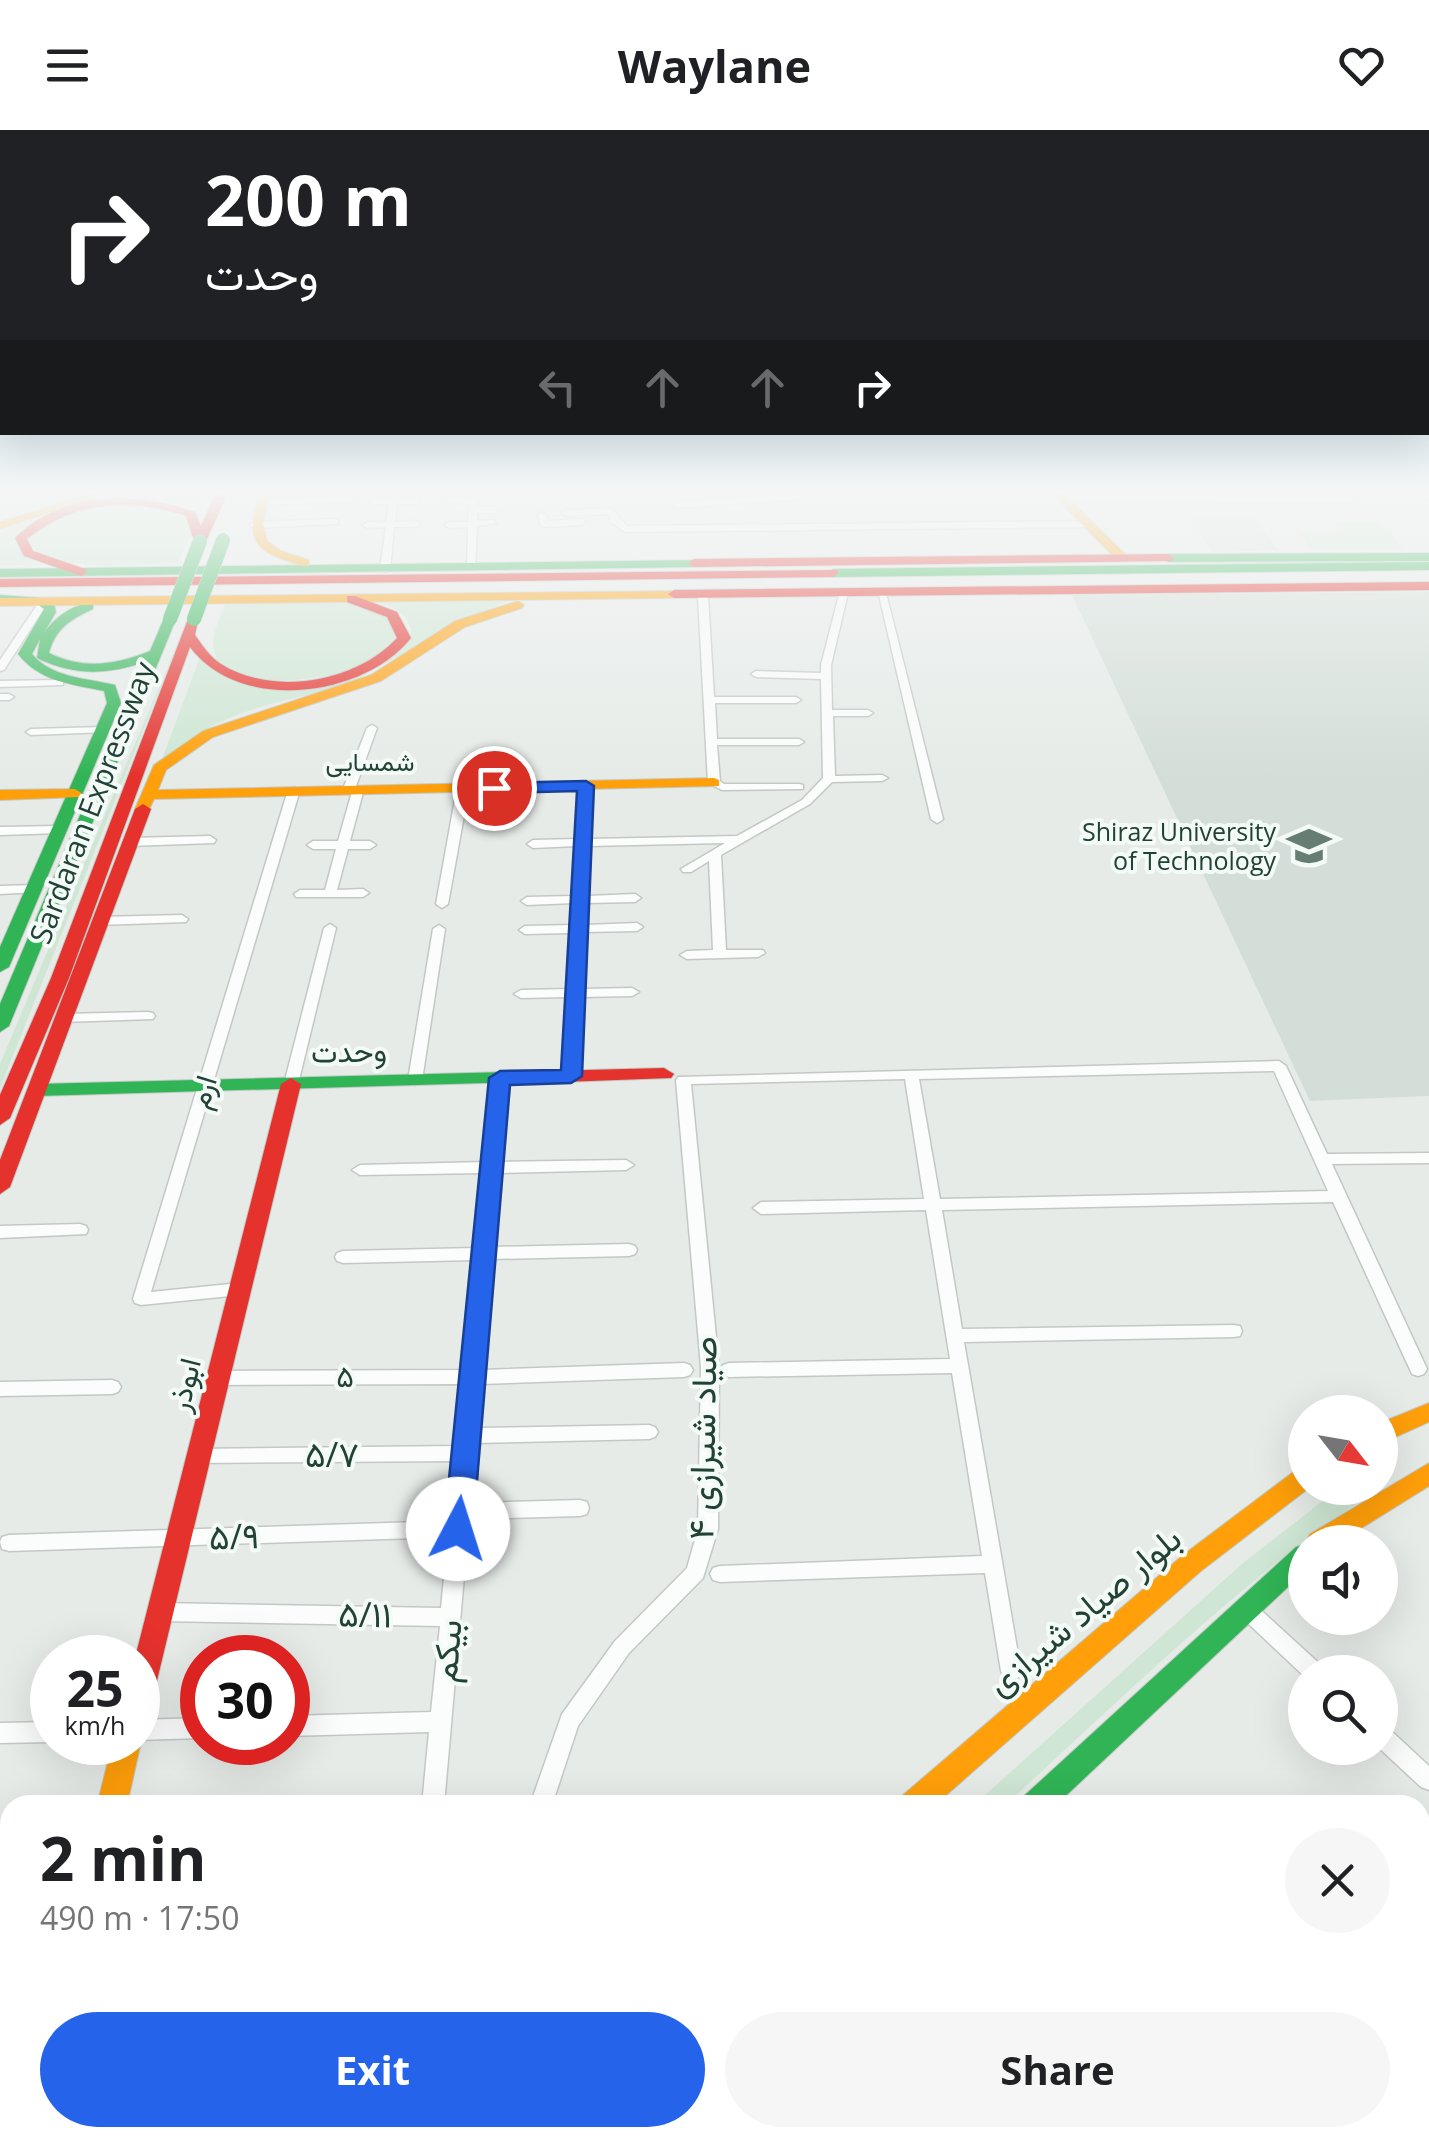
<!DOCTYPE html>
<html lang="en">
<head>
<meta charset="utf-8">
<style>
  body { margin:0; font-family:"Open Sans",Vazirmatn,sans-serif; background:#f6f6f6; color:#202124; height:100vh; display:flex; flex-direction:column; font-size:38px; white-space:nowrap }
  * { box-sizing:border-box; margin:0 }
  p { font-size:32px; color:#757577 }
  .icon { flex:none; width:55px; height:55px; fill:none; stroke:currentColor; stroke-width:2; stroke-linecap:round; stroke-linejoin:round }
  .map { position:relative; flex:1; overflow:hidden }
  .panel { position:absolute; left:0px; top:1665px; width:1430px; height:352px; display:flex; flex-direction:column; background:#fff; border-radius:30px 30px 0 0; box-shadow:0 10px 40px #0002 }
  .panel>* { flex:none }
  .hud { position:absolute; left:0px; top:0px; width:1430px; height:305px; box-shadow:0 10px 40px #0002; background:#202124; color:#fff; overflow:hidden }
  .needle { width:65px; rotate:121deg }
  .tools { position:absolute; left:1288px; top:1265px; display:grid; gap:20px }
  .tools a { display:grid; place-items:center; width:110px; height:110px; border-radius:50%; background:#fff; box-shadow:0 10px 40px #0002; font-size:50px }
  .speed { position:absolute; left:30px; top:1505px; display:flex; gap:20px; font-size:50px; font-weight:700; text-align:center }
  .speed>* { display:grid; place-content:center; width:130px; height:130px; border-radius:50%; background:#fff; box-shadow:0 10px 40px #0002; line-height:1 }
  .speed small { font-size:25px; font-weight:400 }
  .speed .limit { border:15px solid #d22; background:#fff; color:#111 }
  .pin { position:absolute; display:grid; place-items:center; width:85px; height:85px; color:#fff; margin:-42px; border:5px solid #fff; border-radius:50%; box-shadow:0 2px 10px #0007 }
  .me { position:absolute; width:110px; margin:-55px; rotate:5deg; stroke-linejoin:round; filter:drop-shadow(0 0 8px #0008) }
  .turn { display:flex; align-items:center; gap:35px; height:210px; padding:0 40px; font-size:45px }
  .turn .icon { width:130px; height:130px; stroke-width:2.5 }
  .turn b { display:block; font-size:70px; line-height:85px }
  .lanes { display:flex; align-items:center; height:95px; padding:0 40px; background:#0003; justify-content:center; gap:50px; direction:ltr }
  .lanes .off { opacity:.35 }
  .round { display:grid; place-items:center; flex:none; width:105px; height:105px; border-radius:52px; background:#f6f6f6 }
  .head { display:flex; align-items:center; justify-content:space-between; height:170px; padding:0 40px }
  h1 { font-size:60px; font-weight:700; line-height:75px }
  .cta { display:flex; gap:20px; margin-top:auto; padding:20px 40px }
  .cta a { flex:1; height:115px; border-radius:60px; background:#2563eb; color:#fff; font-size:40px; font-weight:700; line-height:115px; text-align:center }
  .cta a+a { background:#f6f6f6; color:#202124 }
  header { display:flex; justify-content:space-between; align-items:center; height:130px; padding:0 40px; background:#fff; font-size:45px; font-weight:700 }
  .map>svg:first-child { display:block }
  .built { fill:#d3ded8 }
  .green { fill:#cee6d3 }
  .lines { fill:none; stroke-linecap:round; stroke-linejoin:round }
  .street-casing { stroke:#c3c8c5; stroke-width:3 }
  .fast-casing { stroke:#c1c9c5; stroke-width:2 }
  .slow-casing { stroke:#c1c9c5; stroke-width:2 }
  .jam-casing { stroke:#c1c9c5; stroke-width:2 }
  .street { fill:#fbfcfc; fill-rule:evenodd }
  .fast { fill:#30b455; fill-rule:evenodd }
  .slow { fill:#ff9f0a; fill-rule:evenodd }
  .jam { fill:#e5322d; fill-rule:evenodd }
  .fast-bridge-casing { stroke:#bdc7c3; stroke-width:15; stroke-linecap:butt }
  .fast-bridge { stroke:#30b455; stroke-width:14 }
  .route { fill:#2563eb; stroke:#184099; stroke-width:2.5 }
  .labels { text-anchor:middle; stroke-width:8; stroke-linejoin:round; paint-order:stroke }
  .far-street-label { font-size:25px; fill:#214235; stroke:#f4faf7 }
  .far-poi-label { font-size:25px; fill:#214235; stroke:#f4faf7; text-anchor:end }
  .street-label { font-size:30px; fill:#214235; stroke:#f4faf7 }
  .near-street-label { font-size:35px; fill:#214235; stroke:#f4faf7 }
</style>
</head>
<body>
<header><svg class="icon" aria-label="menu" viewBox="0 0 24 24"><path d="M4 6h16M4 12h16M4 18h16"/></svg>Waylane<svg class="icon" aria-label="heart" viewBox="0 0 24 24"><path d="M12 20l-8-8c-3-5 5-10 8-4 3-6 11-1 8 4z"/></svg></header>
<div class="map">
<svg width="1429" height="2017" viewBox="0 0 1429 2017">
  <rect width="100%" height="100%" fill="#e6ebe8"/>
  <!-- built -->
  <path class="built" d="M 1253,387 L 1278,420 L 1212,422 L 1192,389 Z
    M 1429,462 L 1429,966 L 1310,971 L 1072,465 Z"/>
  <!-- green -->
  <path class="green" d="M 107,365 L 209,365 L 200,388 C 173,354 32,373 16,411 L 24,425 L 38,435 L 0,435 L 0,402 L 63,376 Z
    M 108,375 L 147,375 L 185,386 L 191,405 L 178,433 C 146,434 38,446 29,408 L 50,390 Z
    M 1334,393 L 1381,393 L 1403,419 L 1312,419 L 1299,403 L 1340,403 Z
    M 515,469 C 454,489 401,528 343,555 C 327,562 308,565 291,569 C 240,581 199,596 161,632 L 200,527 L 242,553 L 346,550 L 411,504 C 411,484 392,476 375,470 Z
    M 227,471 L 349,472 L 389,488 L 396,505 C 379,552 232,569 215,524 C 209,508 221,485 227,471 Z
    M 188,488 L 0,958 L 0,934 Z
    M 1348,1358 L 1380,1358 C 1243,1447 1126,1565 1005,1675 L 974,1675 L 1243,1433 L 1320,1373 Z"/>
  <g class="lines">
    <!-- street casing -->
    <g class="street-casing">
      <path id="street" d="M 390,365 L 398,365 L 398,368 L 419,369 L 419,373 L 416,374 L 397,374 L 395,392 L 416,391 L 420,394 L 416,397 L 394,397 L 390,439 L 385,442 L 380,439 L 386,397 L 367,398 L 363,395 L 367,392 L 386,392 L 389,374 L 372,374 L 368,371 L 372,368 L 389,368 Z
        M 783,365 L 824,365 L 820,368 L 677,378 L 673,375 L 677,372 Z
        M 1429,365 L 1429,368 L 1406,369 L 1402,366 Z
        M 1063,366 L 1349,366 L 1353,369 L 1349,372 L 1060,371 L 1059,369 Z
        M 353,367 L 356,368 L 356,372 L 261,375 L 257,372 L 261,369 Z
        M 449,368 L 473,368 L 477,371 L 477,377 L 494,377 L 498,380 L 494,383 L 477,383 L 477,391 L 493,390 L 497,393 L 477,396 L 475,440 L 467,438 L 468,397 L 449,398 L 445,395 L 449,392 L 468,392 L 469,374 L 446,373 L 446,369 Z
        M 611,378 L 627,396 L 1089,391 L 1093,394 L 1089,397 L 625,402 L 611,392 L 608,384 L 566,386 L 562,383 L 566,380 Z
        M 542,382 L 546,385 L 548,391 L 582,389 L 586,392 L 582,395 L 544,397 L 540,394 L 538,385 Z
        M 335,389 L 338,390 L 338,394 L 254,398 L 250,395 L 254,392 Z
        M 840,461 L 848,463 L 831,535 L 832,580 L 868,580 L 873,583 L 868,586 L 833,586 L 835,646 L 882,645 L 888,648 L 882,651 L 832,652 L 810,674 L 721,725 L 726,820 L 763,820 L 765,823 L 758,827 L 687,829 L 680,825 L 687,821 L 713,820 L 709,731 L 691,742 L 683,742 L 681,739 L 725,713 L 589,716 L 587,766 L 635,764 L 641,768 L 635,772 L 586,773 L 585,795 L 637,793 L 643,797 L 637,801 L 585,802 L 582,859 L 632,858 L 639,862 L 632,866 L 582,867 L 578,946 L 576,949 L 566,949 L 564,946 L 568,867 L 521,868 L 514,864 L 521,860 L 569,859 L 572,803 L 525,804 L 519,800 L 525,796 L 572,795 L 574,773 L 527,775 L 521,771 L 527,767 L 574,766 L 577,716 L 533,718 L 527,714 L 533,710 L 577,709 L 580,656 L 586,653 L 592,656 L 589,709 L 737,706 L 802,670 L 823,648 L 821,549 L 756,547 L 751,544 L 756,541 L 821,543 L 821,535 Z
        M 878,461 L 886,463 L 943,689 L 941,691 L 937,693 L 931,689 Z
        M 703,463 L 708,466 L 714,567 L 796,567 L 801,570 L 796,573 L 715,573 L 717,609 L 799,609 L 804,612 L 799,615 L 717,615 L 720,651 L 724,654 L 799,654 L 803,655 L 803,659 L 722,660 L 708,653 L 698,466 Z
        M 37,475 L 45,477 L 4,540 L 0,541 L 0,530 Z
        M 59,550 L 63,551 L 63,555 L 0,557 L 0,551 Z
        M 0,564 L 9,564 L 14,567 L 9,570 L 0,570 Z
        M 372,595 L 377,598 L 356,656 L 364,659 L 350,711 L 370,711 L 376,715 L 370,719 L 348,719 L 337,760 L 363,759 L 369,763 L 363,767 L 296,767 L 294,764 L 300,760 L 325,760 L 336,719 L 313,719 L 307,715 L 313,711 L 338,711 L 352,662 L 343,659 L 367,598 Z
        M 103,597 L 107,598 L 107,602 L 31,605 L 26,602 L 31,599 Z
        M 463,655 L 469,658 L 448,774 L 442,778 L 436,774 L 457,658 Z
        M 294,657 L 300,660 L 151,1162 L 240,1153 L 246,1155 L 248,1159 L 246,1163 L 240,1165 L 141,1175 L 135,1173 L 133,1169 L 288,660 Z
        M 58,696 L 64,700 L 62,703 L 0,705 L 0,697 Z
        M 210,706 L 216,710 L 214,713 L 129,716 L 123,712 L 129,708 Z
        M 34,755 L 38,756 L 38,762 L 0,764 L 0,756 Z
        M 182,785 L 188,789 L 186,792 L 99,795 L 93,791 L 99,787 Z
        M 330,794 L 336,798 L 298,954 L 291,959 L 284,954 L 324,798 Z
        M 439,795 L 445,799 L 422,950 L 415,955 L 408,950 L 433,799 Z
        M 148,882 L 153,883 L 155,886 L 153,889 L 63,892 L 56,888 L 63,884 Z
        M 1279,931 L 1286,936 L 1327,1024 L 1429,1023 L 1429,1033 L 1332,1034 L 1427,1239 L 1424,1244 L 1418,1246 L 1412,1244 L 1333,1072 L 942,1080 L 962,1199 L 1234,1195 L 1240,1196 L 1242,1201 L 1240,1206 L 1234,1207 L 964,1212 L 1021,1541 L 1018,1548 L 1011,1550 L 1004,1548 L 1001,1541 L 985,1443 L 720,1452 L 713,1450 L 710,1444 L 713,1438 L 720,1436 L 982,1426 L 952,1243 L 729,1247 L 723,1245 L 720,1240 L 723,1235 L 729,1233 L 950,1229 L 926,1080 L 761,1084 L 753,1078 L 761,1072 L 924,1069 L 905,949 L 691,954 L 719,1237 L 718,1399 L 703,1448 L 629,1523 L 578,1596 L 552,1675 L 530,1675 L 562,1584 L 615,1511 L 687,1438 L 698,1399 L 701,1237 L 676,950 L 678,947 ZM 1274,941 L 1328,1061 L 940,1069 L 919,949 Z
        M 500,943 L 507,948 L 500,1032 L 626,1030 L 634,1035 L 626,1040 L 499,1043 L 492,1117 L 629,1114 L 635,1116 L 637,1120 L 635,1124 L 629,1126 L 491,1129 L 482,1240 L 684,1233 L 690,1235 L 693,1240 L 690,1245 L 684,1247 L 481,1254 L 477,1298 L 649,1295 L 655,1297 L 658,1302 L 655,1307 L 649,1309 L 475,1313 L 470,1373 L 580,1370 L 587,1372 L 589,1378 L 587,1384 L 580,1386 L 469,1389 L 444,1675 L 422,1675 L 429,1602 L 288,1606 L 288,1586 L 431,1582 L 440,1496 L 159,1491 L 152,1488 L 149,1482 L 152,1476 L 159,1473 L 441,1478 L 448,1407 L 9,1421 L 2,1419 L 0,1412 L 2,1407 L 9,1405 L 450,1391 L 456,1331 L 198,1333 L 192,1331 L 189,1326 L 192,1321 L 198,1319 L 457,1316 L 463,1254 L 218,1255 L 212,1253 L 209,1248 L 212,1243 L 218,1241 L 464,1240 L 475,1130 L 343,1133 L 337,1131 L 335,1127 L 337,1123 L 343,1121 L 476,1118 L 484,1043 L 360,1045 L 352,1040 L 360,1035 L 485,1032 L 493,948 Z
        M 80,1094 L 86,1096 L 88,1100 L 86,1104 L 0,1108 L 0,1096 Z
        M 112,1250 L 118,1252 L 121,1257 L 118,1262 L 112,1264 L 0,1266 L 0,1252 Z
        M 1245,1469 L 1252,1472 L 1321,1535 L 1324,1542 L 1305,1542 L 1305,1547 L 1238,1484 L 1235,1478 L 1238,1472 Z
        M 202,1588 L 202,1608 L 138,1610 L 138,1590 Z
        M 52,1592 L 52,1612 L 0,1613 L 0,1593 Z
        M 1380,1594 L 1387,1597 L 1429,1636 L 1429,1660 L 1421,1657 L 1379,1618 Z
        M 1429,1739 L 1429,1765 L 1420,1769 L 1420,1743 Z
        M 0,1831 L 10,1831 L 10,1855 L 0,1855 Z
        M 10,1925 L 10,1951 L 0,1955 L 0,1929 Z
        M 1137,2008 L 1168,2008 L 1164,2017 L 1132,2017 Z"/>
    </g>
    <!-- fast casing -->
    <g class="fast-casing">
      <path id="fast" d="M 1429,423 L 1429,431 L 1168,432 L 1162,428 L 1168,424 Z
        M 698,430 L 698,436 L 694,437 L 0,447 L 0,439 Z
        M 1429,432 L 1429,440 L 833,447 L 827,443 L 833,439 Z
        M 0,465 L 42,468 L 54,474 L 56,482 L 44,503 C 55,487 74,473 93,473 L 93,479 C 71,489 55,499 49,523 C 83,540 116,535 150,521 L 165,486 L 176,489 L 9,896 L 0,902 L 0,874 L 145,532 C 107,545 74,546 37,528 L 40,509 L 32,524 C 52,548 86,548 115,555 L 121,573 L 9,837 L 0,842 L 0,817 L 107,573 L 104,561 C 71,554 40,552 18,524 L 44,479 L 37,474 L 0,473 Z
        M 508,942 L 518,948 L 515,952 L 37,966 L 27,960 L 37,954 Z
        M 1305,1414 L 1305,1441 L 1056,1675 L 1020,1675 L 1025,1665 L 1296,1417 Z
        M 13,2008 L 47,2008 L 45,2017 L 11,2017 Z"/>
    </g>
    <!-- slow casing -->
    <g class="slow-casing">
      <path id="slow" d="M 86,365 L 104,365 L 0,399 L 0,392 Z
        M 258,365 L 270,365 L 263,393 L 267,411 L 281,421 L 309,430 L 309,436 C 300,436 294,433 285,430 C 247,418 250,399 258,365 Z
        M 1053,365 L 1065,365 L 1126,425 L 1126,431 L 1118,431 Z
        M 678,461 L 680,464 L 674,468 L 0,476 L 0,468 Z
        M 518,471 L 524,475 L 522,478 L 465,497 L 381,551 L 213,607 L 166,640 L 158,660 L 714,648 L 719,650 L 719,656 L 154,669 L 148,682 L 143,684 L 135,679 L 154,635 L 203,601 L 371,545 L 455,491 Z
        M 75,659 L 83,664 L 80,667 L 0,670 L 0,660 Z
        M 1429,1273 L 1429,1292 L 1380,1314 L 1380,1293 Z
        M 1429,1333 L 1429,1356 L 1339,1412 L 1306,1412 L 1310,1404 Z
        M 1305,1337 L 1305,1358 L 1309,1358 L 1201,1441 L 935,1675 L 898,1675 L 903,1665 L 1183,1425 L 1296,1340 Z
        M 138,1604 L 141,1612 L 127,1675 L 97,1675 L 113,1612 L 138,1612 Z
        M 518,2008 L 558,2008 L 554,2017 L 514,2017 Z
        M 649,2008 L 689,2008 L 685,2017 L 645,2017 Z
        M 999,2008 L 1035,2008 L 1039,2017 L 1003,2017 Z"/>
    </g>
    <!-- jam casing -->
    <g class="jam-casing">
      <path id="jam" d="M 215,365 L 227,365 L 206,411 L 200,415 L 194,411 L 186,386 C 130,367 74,371 27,409 L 33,421 L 85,439 L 87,442 L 81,446 L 24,426 L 15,408 C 63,360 135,361 195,382 L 201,396 Z
        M 1168,424 L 1174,428 L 1172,431 L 694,437 L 688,433 L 694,429 Z
        M 837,440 L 839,443 L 833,447 L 0,457 L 0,449 Z
        M 1429,452 L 1429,460 L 674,468 L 668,464 L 674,460 Z
        M 347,466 L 355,466 L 397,482 L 411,508 C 363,568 239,583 190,517 L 69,848 L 10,988 L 0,995 L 0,965 L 51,848 L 188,489 L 199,486 L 195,505 C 202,515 210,527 221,534 C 273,567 357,552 397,508 L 387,487 L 347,472 Z
        M 143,674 L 151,679 L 10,1057 L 0,1064 L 0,1030 L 135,679 Z
        M 664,938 L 674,944 L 671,948 L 508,954 L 498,948 L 508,942 Z
        M 291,948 L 301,954 L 152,1571 L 148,1580 L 138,1584 L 135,1528 L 281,954 Z"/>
    </g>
    <!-- street -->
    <use href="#street" class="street"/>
    <!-- fast -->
    <use href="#fast" class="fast"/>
    <!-- slow -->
    <use href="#slow" class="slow"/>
    <!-- jam -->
    <use href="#jam" class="jam"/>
    <!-- fast-bridge casing -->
    <g class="fast-bridge-casing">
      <path id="fast-bridge" d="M 170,489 L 200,411
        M 194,489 L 223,410"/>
    </g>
    <!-- fast-bridge -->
    <use href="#fast-bridge" class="fast-bridge"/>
  </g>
  <!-- sky -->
  <linearGradient id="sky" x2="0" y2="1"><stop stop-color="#8dc4e4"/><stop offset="0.56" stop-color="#f4f6f5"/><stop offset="1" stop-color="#f4f6f5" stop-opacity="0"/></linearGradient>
  <rect width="1429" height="647" fill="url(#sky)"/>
  <!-- route -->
  <path class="route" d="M 586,651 L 594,656 L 582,946 L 571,953 L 510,955 L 473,1399 L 468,1407 L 458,1411 L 448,1407 L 444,1399 L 489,948 L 500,941 L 561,940 L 577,661 L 494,663 L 485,658 L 494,653 Z"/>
  <!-- icons -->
  <defs>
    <g id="university-bare" transform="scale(3.45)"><path d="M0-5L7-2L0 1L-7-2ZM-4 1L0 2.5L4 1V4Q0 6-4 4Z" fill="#667d74" stroke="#f4faf7" stroke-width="2.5" paint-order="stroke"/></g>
  </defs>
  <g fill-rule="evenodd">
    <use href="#university-bare" x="1309" y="716"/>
  </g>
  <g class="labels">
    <!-- far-street labels -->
    <g class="far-street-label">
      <text x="370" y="641">شمسایی</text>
    </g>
    <!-- far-poi labels -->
    <g class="far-poi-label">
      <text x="1276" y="711">Shiraz University<tspan x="1276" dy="29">of Technology</tspan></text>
    </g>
    <!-- street labels -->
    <g class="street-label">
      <text transform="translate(93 673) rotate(-69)" y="10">Sardaran Expressway</text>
      <text transform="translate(349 922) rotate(-1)" y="10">وحدت</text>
      <text transform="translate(203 962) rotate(-73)" y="10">ارم</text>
      <text x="345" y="1257">۵</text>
      <text transform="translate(185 1255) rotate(-76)" y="10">ابوذر</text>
    </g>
    <!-- near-street labels -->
    <g class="near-street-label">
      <text transform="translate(703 1308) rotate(-89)" y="12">صیاد شیرازی ۴</text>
      <text x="332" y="1337">۵/۷</text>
      <text transform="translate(234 1407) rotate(-2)" y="12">۵/۹</text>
      <text transform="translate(1084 1481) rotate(-40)" y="12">بلوار صیاد شیرازی</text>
      <text transform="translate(365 1485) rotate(1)" y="12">۵/۱۱</text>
      <text transform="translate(447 1521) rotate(-85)" y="12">بیکم</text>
    </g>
  </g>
</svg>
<div class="tools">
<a><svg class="needle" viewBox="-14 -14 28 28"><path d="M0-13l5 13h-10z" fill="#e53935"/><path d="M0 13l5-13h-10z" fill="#757577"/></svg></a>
<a><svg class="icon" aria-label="sound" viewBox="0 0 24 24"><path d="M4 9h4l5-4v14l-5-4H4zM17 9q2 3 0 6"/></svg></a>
<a><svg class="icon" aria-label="search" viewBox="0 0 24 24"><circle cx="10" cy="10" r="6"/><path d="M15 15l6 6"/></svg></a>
</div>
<div class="speed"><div>25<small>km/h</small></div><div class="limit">30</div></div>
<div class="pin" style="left:494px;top:658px;background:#d93025"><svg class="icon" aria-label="arrive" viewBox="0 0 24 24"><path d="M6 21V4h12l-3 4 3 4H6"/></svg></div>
<svg class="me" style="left:458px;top:1399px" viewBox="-20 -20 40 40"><circle r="19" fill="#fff"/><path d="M0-13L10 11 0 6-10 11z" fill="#2563eb"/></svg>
<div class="hud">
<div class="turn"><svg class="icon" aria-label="right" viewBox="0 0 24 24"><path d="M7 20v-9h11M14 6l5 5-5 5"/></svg><div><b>200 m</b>وحدت</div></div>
<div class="lanes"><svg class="icon off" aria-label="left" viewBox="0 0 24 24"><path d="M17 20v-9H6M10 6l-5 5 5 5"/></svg><svg class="icon off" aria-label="ahead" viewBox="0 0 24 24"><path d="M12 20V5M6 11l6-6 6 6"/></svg><svg class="icon off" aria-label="ahead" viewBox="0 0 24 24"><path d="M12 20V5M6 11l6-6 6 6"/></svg><svg class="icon" aria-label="right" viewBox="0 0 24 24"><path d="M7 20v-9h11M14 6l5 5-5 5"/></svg></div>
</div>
<section class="panel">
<div class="head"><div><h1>2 min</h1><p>490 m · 17:50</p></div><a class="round"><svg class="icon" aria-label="close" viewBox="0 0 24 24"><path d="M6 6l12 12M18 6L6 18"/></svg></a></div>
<div class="cta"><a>Exit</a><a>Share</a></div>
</section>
</div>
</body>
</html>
